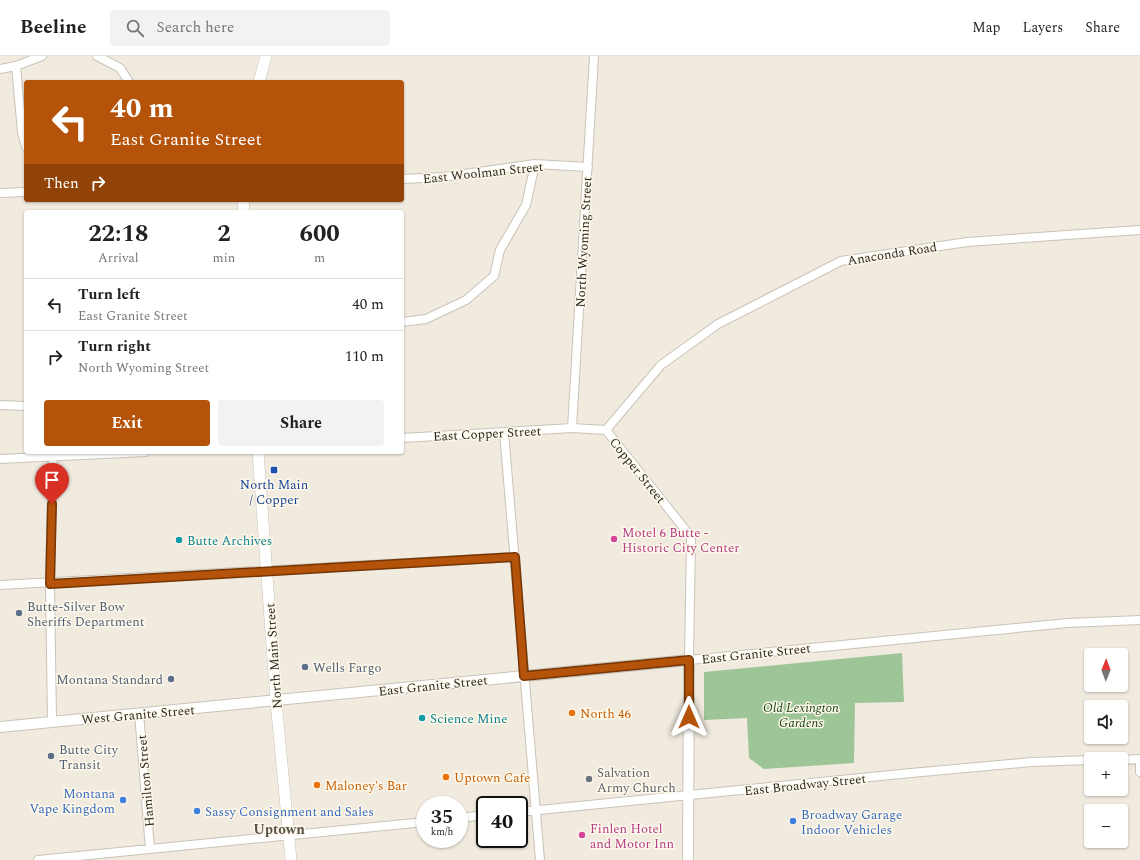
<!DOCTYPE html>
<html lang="en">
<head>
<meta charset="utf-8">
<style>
  body { margin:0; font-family:Spectral,serif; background:#f2f2f2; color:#222; height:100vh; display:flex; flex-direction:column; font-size:15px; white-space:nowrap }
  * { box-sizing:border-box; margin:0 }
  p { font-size:13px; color:#767676 }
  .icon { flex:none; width:22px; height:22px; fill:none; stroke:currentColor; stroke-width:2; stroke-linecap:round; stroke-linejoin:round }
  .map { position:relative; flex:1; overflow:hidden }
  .details { position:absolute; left:24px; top:154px; width:380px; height:244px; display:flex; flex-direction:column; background:#fff; border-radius:4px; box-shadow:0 1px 3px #0004 }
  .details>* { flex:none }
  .guide { position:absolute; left:24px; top:24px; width:380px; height:122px; border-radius:4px; box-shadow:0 1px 3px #0004; background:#b45309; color:#fff; overflow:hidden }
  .needle { width:26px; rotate:1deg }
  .fabs { position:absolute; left:1084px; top:592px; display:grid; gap:8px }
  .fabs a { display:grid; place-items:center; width:44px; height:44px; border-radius:4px; background:#fff; box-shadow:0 1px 3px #0004; font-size:20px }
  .speed { position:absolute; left:416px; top:740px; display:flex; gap:8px; font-size:20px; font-weight:700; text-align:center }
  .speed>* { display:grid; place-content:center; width:52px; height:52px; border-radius:50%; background:#fff; box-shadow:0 1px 3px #0004; line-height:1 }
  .speed small { font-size:10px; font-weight:400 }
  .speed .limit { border:2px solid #111; border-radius:6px; background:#fff; color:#111 }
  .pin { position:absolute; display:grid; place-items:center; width:34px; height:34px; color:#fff; margin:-41px -17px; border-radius:50% 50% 50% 0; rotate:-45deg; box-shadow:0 0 4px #0007 }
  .pin .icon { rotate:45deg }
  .me { position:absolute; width:44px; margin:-22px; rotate:0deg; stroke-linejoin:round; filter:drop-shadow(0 0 3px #0008) }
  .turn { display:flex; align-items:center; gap:14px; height:84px; padding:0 20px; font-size:18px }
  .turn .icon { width:52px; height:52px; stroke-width:2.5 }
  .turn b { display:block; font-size:28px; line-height:34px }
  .then { display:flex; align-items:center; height:38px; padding:0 20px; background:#0003; gap:8px; font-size:15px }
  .eta { display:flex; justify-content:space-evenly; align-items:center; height:68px; text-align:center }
  .eta b { font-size:24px; font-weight:700; line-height:28px }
  .cta { display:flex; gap:8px; margin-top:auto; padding:8px 20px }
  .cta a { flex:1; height:46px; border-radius:4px; background:#b45309; color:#fff; font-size:16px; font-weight:700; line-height:46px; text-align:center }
  .cta a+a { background:#f2f2f2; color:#222 }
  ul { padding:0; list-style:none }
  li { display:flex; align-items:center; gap:12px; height:52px; padding:0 20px; border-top:1px solid #e0e0e0 }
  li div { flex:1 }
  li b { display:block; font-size:15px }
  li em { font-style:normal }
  header { display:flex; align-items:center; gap:24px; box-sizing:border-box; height:56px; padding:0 20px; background:#fff; border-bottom:1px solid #e0e0e0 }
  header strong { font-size:19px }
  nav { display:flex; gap:22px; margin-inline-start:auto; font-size:14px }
  .search { width:280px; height:36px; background:#f2f2f2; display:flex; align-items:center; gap:10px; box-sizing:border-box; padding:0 14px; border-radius:4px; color:#767676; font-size:15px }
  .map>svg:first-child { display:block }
  .green { fill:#9ec597 }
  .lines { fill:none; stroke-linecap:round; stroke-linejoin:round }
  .minor-casing { stroke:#cac3b7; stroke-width:10 }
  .tertiary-casing { stroke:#cac3b7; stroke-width:12 }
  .secondary-casing { stroke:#cac3b7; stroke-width:12 }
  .minor { stroke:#fff; stroke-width:8 }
  .tertiary { stroke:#fff; stroke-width:10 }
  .secondary { stroke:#fff; stroke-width:11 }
  .route-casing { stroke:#753606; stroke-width:10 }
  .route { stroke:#b45309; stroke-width:7 }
  .transit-dot { fill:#1a4fb4; stroke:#fef8eb; stroke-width:1.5 }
  .hotel-dot { fill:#d1479c; stroke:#fef8eb; stroke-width:1.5 }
  .culture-dot { fill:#0f9aa8; stroke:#fef8eb; stroke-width:1.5 }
  .service-dot { fill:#5c6f8a; stroke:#fef8eb; stroke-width:1.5 }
  .food-dot { fill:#e8710a; stroke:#fef8eb; stroke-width:1.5 }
  .worship-dot { fill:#6b7280; stroke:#fef8eb; stroke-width:1.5 }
  .shop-dot { fill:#3f7fe0; stroke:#fef8eb; stroke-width:1.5 }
  .labels { text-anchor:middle; stroke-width:3; stroke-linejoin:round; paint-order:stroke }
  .street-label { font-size:13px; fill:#2b2924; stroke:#fef8eb }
  .transit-label { font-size:13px; fill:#164399; stroke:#fef8eb }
  .hotel-label { font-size:13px; fill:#b23c85; stroke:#fef8eb; text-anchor:start }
  .culture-label { font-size:13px; fill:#0d838f; stroke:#fef8eb; text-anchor:start }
  .service-label { font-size:13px; fill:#4e5e75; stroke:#fef8eb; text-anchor:start }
  .park-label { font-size:13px; font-style:italic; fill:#15450c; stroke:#fef8eb }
  .food-label { font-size:13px; fill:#c56008; stroke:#fef8eb; text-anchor:start }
  .worship-label { font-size:13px; fill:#5b616d; stroke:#fef8eb; text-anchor:start }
  .shop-label { font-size:13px; fill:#366cbe; stroke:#fef8eb; text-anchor:start }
  .neighbourhood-label { font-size:14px; font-weight:bold; fill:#575247; stroke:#fef8eb }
</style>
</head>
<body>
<header>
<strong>Beeline</strong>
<div class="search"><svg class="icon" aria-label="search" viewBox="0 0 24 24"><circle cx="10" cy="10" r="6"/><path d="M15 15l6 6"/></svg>Search here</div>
<nav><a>Map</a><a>Layers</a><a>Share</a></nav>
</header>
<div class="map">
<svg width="1140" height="804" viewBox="0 0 1140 804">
  <rect width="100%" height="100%" fill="#f1eade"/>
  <!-- green -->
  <path class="green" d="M 902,597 L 904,646 L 855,647 L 854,707 L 764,713 L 749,702 L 747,662 L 704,664 L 704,616 Z"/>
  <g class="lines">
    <!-- minor casing -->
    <g class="minor-casing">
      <path id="minor" d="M 97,0 L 120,12 L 129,26
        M 16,10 L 22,76 L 26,91
        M 0,13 L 16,10 L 42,0
        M 402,123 L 443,121 L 535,108 L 588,111
        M 0,137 L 26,136
        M 402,266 L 426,263 L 466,244 L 494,220 L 500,194 L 526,149 L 535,108
        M 0,349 L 26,350
        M 572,372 L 594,0
        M 606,374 L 661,309 L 718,268 L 841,205 L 967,186 L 1140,174
        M 504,376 L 540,804
        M 402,382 L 572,372 L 606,374 L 691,481 L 689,604 L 1068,567 L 1140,564
        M 0,403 L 145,396
        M 0,529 L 515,501
        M 139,657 L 150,793
        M 52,666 L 50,528 L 53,396
        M 1140,703 L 1140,716
        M 1121,704 L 1140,703
        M 519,756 L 911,717 L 1032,706 L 1091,704
        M 459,762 L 485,759
        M 38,804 L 425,766"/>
    </g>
    <!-- tertiary casing -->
    <g class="tertiary-casing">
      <path id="tertiary" d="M 0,671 L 689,604 L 688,804"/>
    </g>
    <!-- secondary casing -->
    <g class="secondary-casing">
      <path id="secondary" d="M 259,26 L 266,0
        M 243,144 L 244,156
        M 258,396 L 276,645 L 291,804"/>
    </g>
    <!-- minor -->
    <use href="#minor" class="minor"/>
    <!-- tertiary -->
    <use href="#tertiary" class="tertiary"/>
    <!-- secondary -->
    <use href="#secondary" class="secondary"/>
  </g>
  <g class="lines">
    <!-- route casing -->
    <g class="route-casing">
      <path id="route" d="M 52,448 L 50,528 L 515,501 L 524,620 L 689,604 L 689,661"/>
    </g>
    <!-- route -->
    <use href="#route" class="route"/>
  </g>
  <!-- markers -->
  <rect class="transit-dot" x="270" y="410" width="8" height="8" rx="2"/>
  <g class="hotel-dot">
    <circle cx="614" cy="483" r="4"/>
    <circle cx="582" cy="779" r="4"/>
  </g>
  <g class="culture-dot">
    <circle cx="179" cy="484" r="4"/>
    <circle cx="422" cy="662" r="4"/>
  </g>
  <g class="service-dot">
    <circle cx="19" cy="557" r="4"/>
    <circle cx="305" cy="611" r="4"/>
    <circle cx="171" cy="623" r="4"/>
    <circle cx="51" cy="700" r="4"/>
  </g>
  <g class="food-dot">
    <circle cx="572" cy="657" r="4"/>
    <circle cx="446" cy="721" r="4"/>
    <circle cx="317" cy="729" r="4"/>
  </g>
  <circle class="worship-dot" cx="589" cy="723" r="4"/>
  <g class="shop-dot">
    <circle cx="123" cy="744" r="4"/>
    <circle cx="197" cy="755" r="4"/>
    <circle cx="793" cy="765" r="4"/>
  </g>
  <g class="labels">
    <!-- street labels -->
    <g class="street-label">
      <text transform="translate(483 116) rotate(-6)" y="5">East Woolman Street</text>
      <text transform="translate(583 186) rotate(-87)" y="5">North Wyoming Street</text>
      <text transform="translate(892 197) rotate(-9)" y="5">Anaconda Road</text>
      <text transform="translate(487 377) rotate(-3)" y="5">East Copper Street</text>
      <text transform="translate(638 414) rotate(51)" y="5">Copper Street</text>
      <text transform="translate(756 597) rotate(-6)" y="5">East Granite Street</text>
      <text transform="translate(273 600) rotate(-94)" y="5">North Main Street</text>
      <text transform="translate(433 629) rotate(-6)" y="5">East Granite Street</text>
      <text transform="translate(138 658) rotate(-5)" y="5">West Granite Street</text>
      <text transform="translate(145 725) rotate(-95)" y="5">Hamilton Street</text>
      <text transform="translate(805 728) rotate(-6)" y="5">East Broadway Street</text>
    </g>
    <!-- transit labels -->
    <g class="transit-label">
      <text x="274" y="433">North Main<tspan x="274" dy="15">/ Copper</tspan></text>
    </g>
    <!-- hotel labels -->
    <g class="hotel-label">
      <text x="622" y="481">Motel 6 Butte -<tspan x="622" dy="15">Historic City Center</tspan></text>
      <text x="590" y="777">Finlen Hotel<tspan x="590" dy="15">and Motor Inn</tspan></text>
    </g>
    <!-- culture labels -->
    <g class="culture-label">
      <text x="187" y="489">Butte Archives</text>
      <text x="430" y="667">Science Mine</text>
    </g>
    <!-- service labels -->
    <g class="service-label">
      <text x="27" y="555">Butte-Silver Bow<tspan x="27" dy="15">Sheriffs Department</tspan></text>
      <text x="313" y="616">Wells Fargo</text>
      <text x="163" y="628" text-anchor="end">Montana Standard</text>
      <text x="59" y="698">Butte City<tspan x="59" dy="15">Transit</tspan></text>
    </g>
    <!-- park labels -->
    <g class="park-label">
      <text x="801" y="656">Old Lexington<tspan x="801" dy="15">Gardens</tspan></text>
    </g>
    <!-- food labels -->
    <g class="food-label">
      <text x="580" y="662">North 46</text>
      <text x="454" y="726">Uptown Cafe</text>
      <text x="325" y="734">Maloney's Bar</text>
    </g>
    <!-- worship labels -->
    <g class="worship-label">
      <text x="597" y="721">Salvation<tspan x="597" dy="15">Army Church</tspan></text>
    </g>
    <!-- shop labels -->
    <g class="shop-label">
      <text x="115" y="742" text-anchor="end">Montana<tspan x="115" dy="15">Vape Kingdom</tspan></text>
      <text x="205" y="760">Sassy Consignment and Sales</text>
      <text x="801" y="763">Broadway Garage<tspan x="801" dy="15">Indoor Vehicles</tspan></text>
    </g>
    <!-- neighbourhood labels -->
    <g class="neighbourhood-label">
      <text x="279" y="778">Uptown</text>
    </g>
  </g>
</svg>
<div class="fabs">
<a><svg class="needle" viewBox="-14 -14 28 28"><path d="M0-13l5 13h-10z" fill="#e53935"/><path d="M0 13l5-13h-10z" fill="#767676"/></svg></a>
<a><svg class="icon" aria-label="sound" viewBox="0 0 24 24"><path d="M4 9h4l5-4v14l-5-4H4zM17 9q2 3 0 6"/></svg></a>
<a>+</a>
<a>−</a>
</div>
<div class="speed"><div>35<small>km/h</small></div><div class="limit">40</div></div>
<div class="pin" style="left:52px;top:448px;background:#d93025"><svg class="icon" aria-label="arrive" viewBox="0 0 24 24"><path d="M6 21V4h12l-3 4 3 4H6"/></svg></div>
<svg class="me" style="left:689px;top:661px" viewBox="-20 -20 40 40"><path d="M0-17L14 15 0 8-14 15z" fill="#b45309" stroke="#fff" stroke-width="4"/></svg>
<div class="guide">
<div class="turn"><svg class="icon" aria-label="left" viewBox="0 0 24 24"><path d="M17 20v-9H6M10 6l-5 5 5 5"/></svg><div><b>40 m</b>East Granite Street</div></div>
<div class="then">Then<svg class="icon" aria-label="right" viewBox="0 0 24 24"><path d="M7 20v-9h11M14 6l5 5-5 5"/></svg></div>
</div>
<section class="details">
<div class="eta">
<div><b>22:18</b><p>Arrival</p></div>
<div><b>2</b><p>min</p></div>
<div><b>600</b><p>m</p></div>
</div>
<ul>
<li><svg class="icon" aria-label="left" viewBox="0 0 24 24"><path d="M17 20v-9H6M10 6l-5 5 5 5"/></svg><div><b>Turn left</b><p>East Granite Street</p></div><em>40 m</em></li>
<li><svg class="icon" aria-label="right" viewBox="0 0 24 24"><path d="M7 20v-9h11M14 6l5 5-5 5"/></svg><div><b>Turn right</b><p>North Wyoming Street</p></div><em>110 m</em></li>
</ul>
<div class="cta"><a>Exit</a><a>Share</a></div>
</section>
</div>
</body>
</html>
